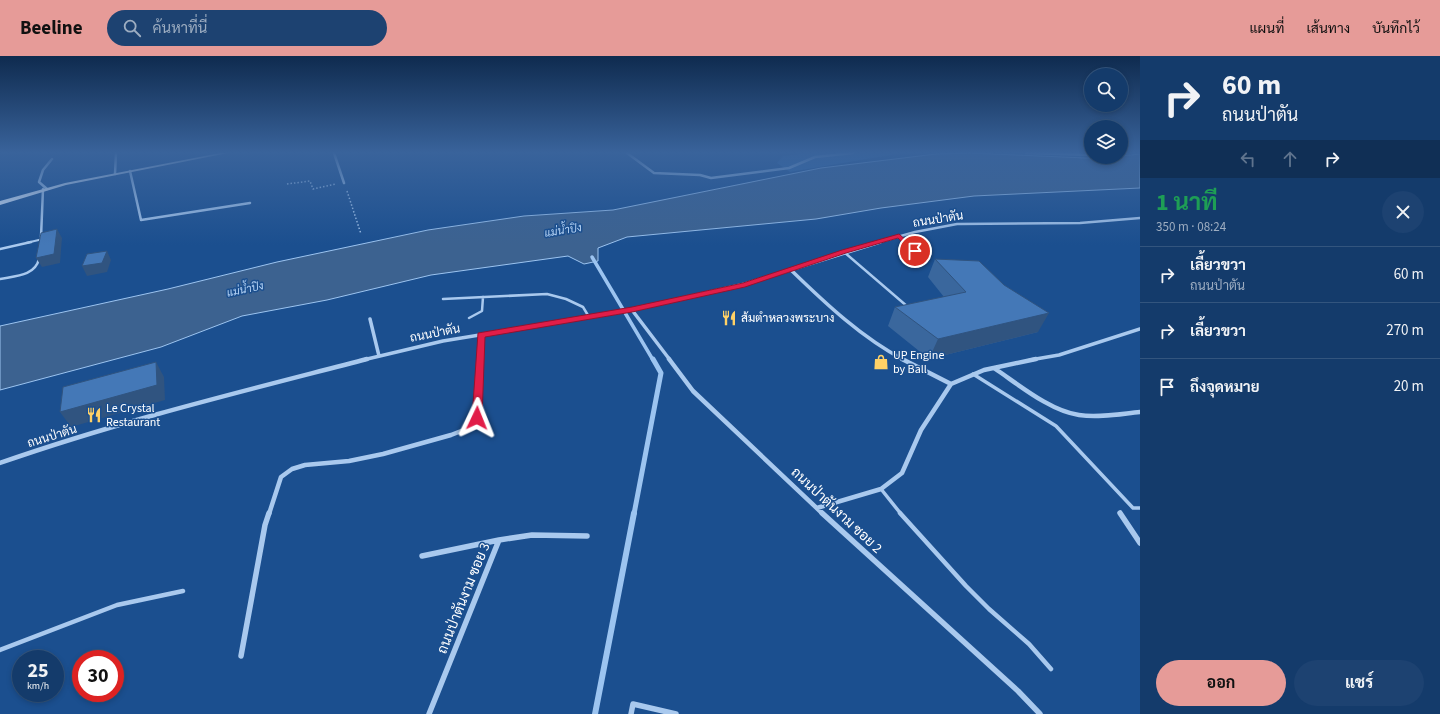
<!DOCTYPE html>
<html lang="th">
<head>
<meta charset="utf-8">
<style>
  body { margin:0; font-family:"Source Sans 3",Sarabun,sans-serif; background:#1d4271; color:#f1f3f6; height:100vh; display:flex; flex-direction:column; font-size:15px; white-space:nowrap }
  * { box-sizing:border-box; margin:0 }
  p { font-size:13px; color:#9dadc1 }
  .icon { flex:none; width:22px; height:22px; fill:none; stroke:currentColor; stroke-width:2; stroke-linecap:round; stroke-linejoin:round }
  .map { position:relative; flex:1; overflow:hidden }
  .sheet { display:flex; flex-direction:column; background:#143b6b; width:300px }
  .sheet>* { flex:none }
  .banner { background:#143b6b; color:#f1f3f6; overflow:hidden }
  .buttons { position:absolute; left:1084px; top:12px; display:grid; gap:8px }
  .buttons a { display:grid; place-items:center; width:44px; height:44px; border-radius:50%; background:#143b6b; box-shadow:0 2px 6px #0003,0 0 0 1px #33557e; font-size:20px }
  .speed { position:absolute; left:12px; top:594px; display:flex; gap:8px; font-size:20px; font-weight:700; text-align:center }
  .speed>* { display:grid; place-content:center; width:52px; height:52px; border-radius:50%; background:#143b6b; box-shadow:0 2px 6px #0003,0 0 0 1px #33557e; line-height:1 }
  .speed small { font-size:10px; font-weight:400 }
  .speed .limit { border:6px solid #d22; background:#fff; color:#111 }
  .pin { position:absolute; display:grid; place-items:center; width:34px; height:34px; color:#fff; margin:-17px; border:2px solid #fff; border-radius:50%; box-shadow:0 1px 4px #0007 }
  .me { position:absolute; width:44px; margin:-22px; rotate:2deg; stroke-linejoin:round; filter:drop-shadow(0 0 3px #0008) }
  .turn { display:flex; align-items:center; gap:14px; height:84px; padding:0 16px; font-size:18px }
  .turn .icon { width:52px; height:52px; stroke-width:2.5 }
  .turn b { display:block; font-size:28px; line-height:34px }
  .lanes { display:flex; align-items:center; height:38px; padding:0 16px; background:#0003; justify-content:center; gap:20px; direction:ltr }
  .lanes .off { opacity:.35 }
  .round { display:grid; place-items:center; flex:none; width:42px; height:42px; border-radius:21px; background:#1d4271 }
  .headline { display:flex; align-items:center; justify-content:space-between; height:68px; padding:0 16px }
  h1 { font-size:24px; font-weight:700; line-height:30px; color:#1e9e55 }
  .action { display:flex; gap:8px; margin-top:auto; padding:8px 16px }
  .action a { flex:1; height:46px; border-radius:24px; background:#e69b98; color:#111; font-size:16px; font-weight:700; line-height:46px; text-align:center }
  .action a+a { background:#1d4271; color:#f1f3f6 }
  ul { padding:0; list-style:none }
  li { display:flex; align-items:center; gap:12px; height:56px; padding:0 16px; border-top:1px solid #33557e }
  li div { flex:1 }
  li b { display:block; font-size:15px }
  li em { font-style:normal }
  header { display:flex; align-items:center; gap:24px; box-sizing:border-box; height:56px; padding:0 20px; background:#e69b98; color:#111 }
  header strong { font-size:19px }
  nav { display:flex; gap:22px; margin-inline-start:auto; font-size:14px }
  .search { width:280px; height:36px; background:#1d4271; display:flex; align-items:center; gap:10px; box-sizing:border-box; padding:0 14px; border-radius:22px; color:#9dadc1; font-size:15px }
  main { display:flex; flex:1; min-height:0 }
  .map>svg:first-child { display:block }
  .green { fill:#2e69ad }
  .water { fill:#3c6290; stroke:#9cc4f0 }
  .lines { fill:none; stroke-linecap:round; stroke-linejoin:round }
  .stream-far2 { stroke:#9cc4f0; stroke-width:3.5 }
  .stream-far1 { stroke:#9cc4f0; stroke-width:5 }
  .stream { stroke:#9cc4f0; stroke-width:6 }
  .path { stroke:#a9c9ee; stroke-width:1.5; stroke-dasharray:1.5 2; stroke-linecap:butt }
  .lane-far3 { stroke:#a9c9ee; stroke-width:2 }
  .lane-far2 { stroke:#a9c9ee; stroke-width:2.5 }
  .lane-far1 { stroke:#a9c9ee; stroke-width:3.5 }
  .lane { stroke:#a9c9ee; stroke-width:4.5 }
  .street-far3 { stroke:#a9c9ee; stroke-width:2.5 }
  .street-far2 { stroke:#a9c9ee; stroke-width:3.5 }
  .street-far1 { stroke:#a9c9ee; stroke-width:4.5 }
  .street { stroke:#a9c9ee; stroke-width:5.5 }
  .secondary { fill:#d6e6fa; fill-rule:evenodd }
  .wall { fill:#3a679d }
  .shaded-wall { fill:#305480 }
  .building { fill:#4478b7; stroke:#305480 }
  .route { fill:#e11d48; stroke:#92132f }
  .labels { text-anchor:middle; stroke-width:3; stroke-linejoin:round; paint-order:stroke }
  .far-water-label { font-size:11px; font-style:italic; fill:#b5d3f5; stroke:#1b4f8f }
  .street-label { font-size:12px; fill:#fff; stroke:#1b4f8f }
  .poi-label { font-size:12px; fill:#fff; stroke:#1b4f8f; text-anchor:start }
  .near-street-label { font-size:14px; fill:#fff; stroke:#1b4f8f }
</style>
</head>
<body>
<header>
<strong>Beeline</strong>
<div class="search"><svg class="icon" aria-label="search" viewBox="0 0 24 24"><circle cx="10" cy="10" r="6"/><path d="M15 15l6 6"/></svg>ค้นหาที่นี่</div>
<nav><a>แผนที่</a><a>เส้นทาง</a><a>บันทึกไว้</a></nav>
</header>
<main>
<div class="map">
<svg width="1140" height="658" viewBox="0 0 1140 658">
  <rect width="100%" height="100%" fill="#1b4f8f"/>
  <!-- green -->
  <path class="green" d="M 808,97 L 902,97 L 790,116 L 777,107 L 783,100 Z"/>
  <!-- water -->
  <path class="water" d="M 970,97 L 1086,102 L 1121,101 L 1121,100 L 1140,98 L 1140,132 L 974,140 L 881,152 L 816,163 L 627,181 L 598,192 L 598,205 L 584,208 L 568,200 L 431,219 L 327,244 L 242,260 L 161,291 L 0,334 L 0,270 L 168,233 L 277,206 L 428,174 L 524,160 L 613,154 L 821,112 L 936,98 Z"/>
  <g class="lines">
    <!-- stream-far2 -->
    <path class="stream-far2" d="M 592,201 L 653,304"/>
    <!-- stream-far1 -->
    <path class="stream-far1" d="M 634,458 L 661,317 L 653,303"/>
    <!-- stream -->
    <path class="stream" d="M 595,658 L 634,457"/>
    <!-- path -->
    <path class="path" d="M 287,128 L 310,125 L 313,133 L 336,128
      M 347,135 L 361,178"/>
    <!-- lane-far3 -->
    <path class="lane-far3" d="M 26,187 L 43,183"/>
    <!-- lane-far2 -->
    <path class="lane-far2" d="M 0,193 L 31,186
      M 844,196 L 908,251
      M 0,223 C 15,220 35,220 39,203
      M 443,243 L 547,238 L 566,243 L 583,251 L 589,261
      M 469,262 L 482,255 L 483,241"/>
    <!-- lane-far1 -->
    <path class="lane-far1" d="M 973,318 L 1056,370 L 1133,452 L 1140,452
      M 881,433 L 901,458"/>
    <!-- lane -->
    <path class="lane" d="M 900,457 L 966,530 L 989,553 L 1029,588 L 1051,613
      M 0,594 L 117,549 L 183,535"/>
    <!-- street-far3 -->
    <path class="street-far3" d="M 334,97 L 344,127
      M 627,97 L 654,117 L 700,119 L 711,122 L 789,112 L 815,101 L 853,97
      M 1026,97 L 1091,99
      M 130,115 L 141,164 L 250,147
      M 115,118 L 116,97
      M 47,133 L 39,126 L 43,114 L 52,103
      M 899,180 L 906,187
      M 41,181 L 43,133
      M 876,187 L 915,176 L 957,168 L 1080,167 L 1140,162"/>
    <!-- street-far2 -->
    <path class="street-far2" d="M 905,186 L 923,203
      M 791,214 C 826,248 861,281 904,304
      M 632,254 L 670,304
      M 370,263 L 379,300
      M 363,304 L 443,285 L 632,254 L 745,228 L 880,186
      M 480,304 L 481,279
      M 1030,304 L 1059,299 L 1140,273"/>
    <!-- street-far1 -->
    <path class="street-far1" d="M 669,303 L 693,335 L 823,458
      M 902,303 L 951,328
      M 994,312 C 1018,328 1050,355 1079,359 C 1099,362 1120,358 1140,356
      M 0,407 C 120,365 244,335 367,303
      M 817,452 L 881,433 L 902,417 L 921,374 L 951,328 L 984,314 L 1036,303
      M 269,458 L 281,421 L 292,413 L 305,409 L 349,405 L 383,398 L 451,379 L 474,370 L 477,362 L 480,303"/>
    <!-- street -->
    <path class="street" d="M 822,457 L 1018,635 L 1040,658
      M 1120,457 L 1140,487
      M 499,484 L 532,479 L 587,480
      M 422,500 L 499,484 L 429,658
      M 241,600 L 265,469 L 269,457
      M 631,658 L 633,648 L 676,658"/>
    <!-- secondary -->
    <path class="secondary" d="M 220,97 L 228,97 L 66,129 L 0,149 L 0,145 L 65,127 Z"/>
  </g>
  <!-- wall -->
  <path class="wall" d="M 935,203 L 1038,276 L 929,303 L 888,270 L 895,251 L 944,241 L 928,221 Z"/>
  <!-- shaded-wall -->
  <path class="shaded-wall" d="M 57,173 L 62,182 L 60,207 L 42,211 L 36,202 Z
    M 107,195 L 111,204 L 107,216 L 87,220 L 82,210 Z
    M 1049,257 L 1038,276 L 929,303 L 938,283 Z
    M 156,306 L 164,321 L 165,344 L 71,371 L 60,356 Z"/>
  <!-- building -->
  <path class="building" d="M 57,173 L 54,198 L 36,202 L 41,177 Z
    M 107,195 L 102,207 L 82,210 L 87,198 Z
    M 935,203 L 979,205 L 1004,229 L 1049,257 L 938,283 L 895,251 L 966,236 Z
    M 156,306 L 157,329 L 60,356 L 63,331 Z"/>
  <!-- sky -->
  <linearGradient id="sky" x2="0" y2="1"><stop stop-color="#0f2b4f"/><stop offset="0.51" stop-color="#39639b"/><stop offset="1" stop-color="#39639b" stop-opacity="0"/></linearGradient>
  <rect width="1140" height="189" fill="url(#sky)"/>
  <!-- route -->
  <path class="route" d="M 899,178 L 917,194 L 917,197 L 912,197 L 898,182 L 846,197 L 745,231 L 632,256 L 485,281 L 482,362 L 477,366 L 472,362 L 478,277 L 632,251 L 743,227 L 842,194 Z"/>
  <!-- icons -->
  <defs>
    <g id="restaurant-bare" transform="scale(1.2)"><path d="M-5-6h1v4h1v-4h1v4h1v-4h1v5L-1.5 .5V6h-2V.5L-5-1ZM5-6V6H3V1.5H1.5Q1.5-4 5-6Z" fill="#ffd166" stroke="#1b4f8f" stroke-width="2.5" paint-order="stroke"/></g>
    <g id="shop-bare" transform="scale(1.2)"><path d="M-5-2.5h2.3a2.7 3.5 0 0 1 5.4 0H5L5.5 6h-11ZM-1.5-2.5h3a1.5 2.3 0 0 0-3 0Z" fill="#ffd166" stroke="#1b4f8f" stroke-width="2.5" paint-order="stroke"/></g>
  </defs>
  <g fill-rule="evenodd">
    <use href="#restaurant-bare" x="729" y="262"/>
    <use href="#shop-bare" x="881" y="306"/>
    <use href="#restaurant-bare" x="94" y="359"/>
  </g>
  <g class="labels">
    <!-- far-water labels -->
    <g class="far-water-label">
      <text transform="translate(563 174) rotate(-9)" y="4">แม่น้ำปิง</text>
      <text transform="translate(245 233) rotate(-12)" y="4">แม่น้ำปิง</text>
    </g>
    <!-- street labels -->
    <g class="street-label">
      <text transform="translate(938 163) rotate(-9)" y="4">ถนนป่าตัน</text>
      <text transform="translate(435 277) rotate(-11)" y="4">ถนนป่าตัน</text>
      <text transform="translate(52 380) rotate(-17)" y="4">ถนนป่าตัน</text>
    </g>
    <!-- poi labels -->
    <g class="poi-label">
      <text x="741" y="266">ส้มตำหลวงพระบาง</text>
      <text x="893" y="303">UP Engine<tspan x="893" dy="14">by Ball</tspan></text>
      <text x="106" y="356">Le Crystal<tspan x="106" dy="14">Restaurant</tspan></text>
    </g>
    <!-- near-street labels -->
    <g class="near-street-label">
      <text transform="translate(837 454) rotate(43)" y="5">ถนนป่าตันงาม ซอย 2</text>
      <text transform="translate(463 542) rotate(-68)" y="5">ถนนป่าตันงาม ซอย 3</text>
    </g>
  </g>
</svg>
<div class="buttons">
<a><svg class="icon" aria-label="search" viewBox="0 0 24 24"><circle cx="10" cy="10" r="6"/><path d="M15 15l6 6"/></svg></a>
<a><svg class="icon" aria-label="layers" viewBox="0 0 24 24"><path d="M12 4l9 5-9 5-9-5zM3 14l9 5 9-5"/></svg></a>
</div>
<div class="speed"><div>25<small>km/h</small></div><div class="limit">30</div></div>
<div class="pin" style="left:915px;top:195px;background:#d93025"><svg class="icon" aria-label="arrive" viewBox="0 0 24 24"><path d="M6 21V4h12l-3 4 3 4H6"/></svg></div>
<svg class="me" style="left:477px;top:362px" viewBox="-20 -20 40 40"><path d="M0-17L14 15 0 8-14 15z" fill="#e11d48" stroke="#fff" stroke-width="4"/></svg>
</div>
<section class="sheet">
<div class="banner">
<div class="turn"><svg class="icon" aria-label="right" viewBox="0 0 24 24"><path d="M7 20v-9h11M14 6l5 5-5 5"/></svg><div><b>60 m</b>ถนนป่าตัน</div></div>
<div class="lanes"><svg class="icon off" aria-label="left" viewBox="0 0 24 24"><path d="M17 20v-9H6M10 6l-5 5 5 5"/></svg><svg class="icon off" aria-label="ahead" viewBox="0 0 24 24"><path d="M12 20V5M6 11l6-6 6 6"/></svg><svg class="icon" aria-label="right" viewBox="0 0 24 24"><path d="M7 20v-9h11M14 6l5 5-5 5"/></svg></div>
</div>
<div class="headline"><div><h1>1 นาที</h1><p>350 m · 08:24</p></div><a class="round"><svg class="icon" aria-label="close" viewBox="0 0 24 24"><path d="M6 6l12 12M18 6L6 18"/></svg></a></div>
<ul>
<li><svg class="icon" aria-label="right" viewBox="0 0 24 24"><path d="M7 20v-9h11M14 6l5 5-5 5"/></svg><div><b>เลี้ยวขวา</b><p>ถนนป่าตัน</p></div><em>60 m</em></li>
<li><svg class="icon" aria-label="right" viewBox="0 0 24 24"><path d="M7 20v-9h11M14 6l5 5-5 5"/></svg><div><b>เลี้ยวขวา</b></div><em>270 m</em></li>
<li><svg class="icon" aria-label="arrive" viewBox="0 0 24 24"><path d="M6 21V4h12l-3 4 3 4H6"/></svg><div><b>ถึงจุดหมาย</b></div><em>20 m</em></li>
</ul>
<div class="action"><a>ออก</a><a>แชร์</a></div>
</section>
</main>
</body>
</html>
